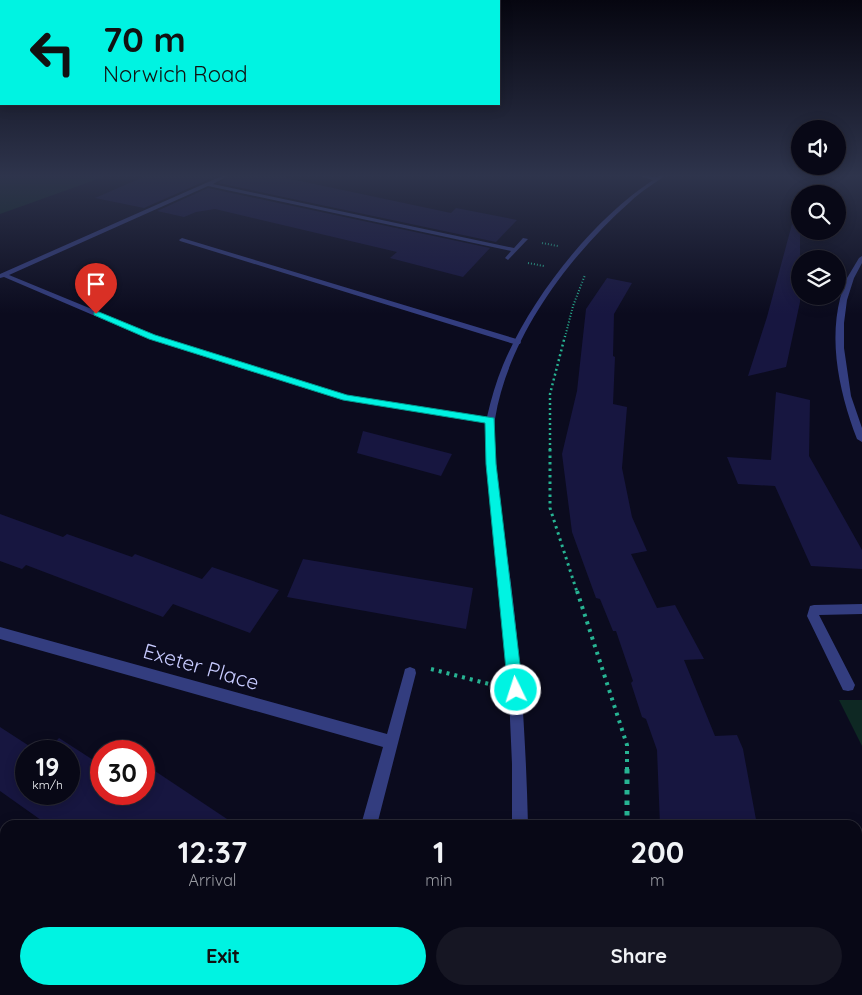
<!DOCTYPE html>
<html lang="en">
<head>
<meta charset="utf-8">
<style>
  body { margin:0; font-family:Quicksand,sans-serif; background:#161623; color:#f1f3f6; height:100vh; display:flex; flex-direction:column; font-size:19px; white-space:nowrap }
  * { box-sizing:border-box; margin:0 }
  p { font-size:16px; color:#989aa1 }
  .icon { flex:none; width:28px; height:28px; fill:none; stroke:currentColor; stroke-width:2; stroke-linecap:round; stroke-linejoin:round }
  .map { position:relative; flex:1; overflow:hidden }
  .sheet { position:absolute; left:0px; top:820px; width:862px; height:175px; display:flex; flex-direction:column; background:#080816; border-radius:15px 15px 0 0; box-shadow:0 2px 12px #0003,0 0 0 1px #292935 }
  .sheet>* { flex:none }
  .hud { position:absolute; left:0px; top:0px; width:500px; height:105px; box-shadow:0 2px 12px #0003,0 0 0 1px #292935; background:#00f3e2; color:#111; overflow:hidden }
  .fabs { position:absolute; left:791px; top:120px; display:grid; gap:10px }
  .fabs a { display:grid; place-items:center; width:55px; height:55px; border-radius:50%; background:#080816; box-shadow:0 2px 12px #0003,0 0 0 1px #292935; font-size:25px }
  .speed { position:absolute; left:15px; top:740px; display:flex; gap:10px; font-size:25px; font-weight:700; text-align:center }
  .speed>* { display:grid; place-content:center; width:65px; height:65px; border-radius:50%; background:#080816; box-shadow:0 2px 12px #0003,0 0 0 1px #292935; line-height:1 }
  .speed small { font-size:12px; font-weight:400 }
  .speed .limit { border:8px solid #d22; background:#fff; color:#111 }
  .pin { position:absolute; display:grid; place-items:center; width:42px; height:42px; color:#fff; margin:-51px -21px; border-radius:50% 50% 50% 0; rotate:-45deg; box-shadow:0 0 5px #0007 }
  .pin .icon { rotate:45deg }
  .me { position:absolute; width:55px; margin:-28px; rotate:356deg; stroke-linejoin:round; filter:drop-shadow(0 0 4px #0008) }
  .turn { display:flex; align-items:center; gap:18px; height:105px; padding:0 20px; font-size:22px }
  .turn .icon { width:65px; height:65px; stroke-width:2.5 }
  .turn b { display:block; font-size:35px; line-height:42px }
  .eta { display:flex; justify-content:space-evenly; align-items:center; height:85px; text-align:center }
  .eta b { font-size:30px; font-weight:700; line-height:35px }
  .cta { display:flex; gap:10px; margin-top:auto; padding:10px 20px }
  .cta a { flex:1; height:58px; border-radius:30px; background:#00f3e2; color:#111; font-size:20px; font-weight:700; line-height:58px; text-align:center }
  .cta a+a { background:#161623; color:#f1f3f6 }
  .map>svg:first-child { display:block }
  .green { fill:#0e2823 }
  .building { fill:#171640 }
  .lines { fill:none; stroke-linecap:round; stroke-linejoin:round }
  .path-far4 { stroke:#27b493; stroke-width:2; stroke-dasharray:1 2; stroke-linecap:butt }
  .path-far3 { stroke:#27b493; stroke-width:2.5; stroke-dasharray:2 3; stroke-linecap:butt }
  .path-far2 { stroke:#27b493; stroke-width:3; stroke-dasharray:2.5 4; stroke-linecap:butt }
  .path-far1 { stroke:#27b493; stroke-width:4; stroke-dasharray:3 5; stroke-linecap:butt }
  .path { stroke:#27b493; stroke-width:5; stroke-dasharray:4.5 6; stroke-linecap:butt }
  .service { fill:#333d7f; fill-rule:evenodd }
  .minor { fill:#333d7f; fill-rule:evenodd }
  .tertiary { fill:#333d7f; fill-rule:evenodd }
  .route { fill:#00f3e2; stroke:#009e93 }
  .labels { text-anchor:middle; stroke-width:4; stroke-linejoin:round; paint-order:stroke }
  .near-street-label { font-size:21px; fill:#c8cbff; stroke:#0b0b1e }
</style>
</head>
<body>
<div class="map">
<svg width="862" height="995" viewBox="0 0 862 995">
  <rect width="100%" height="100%" fill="#0b0b1e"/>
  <!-- green -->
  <path class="green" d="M 0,175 L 109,175 L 0,214 Z
    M 839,700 L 862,700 L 862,746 Z"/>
  <!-- building -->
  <path class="building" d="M 148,175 L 219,175 L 144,208 L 95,198 Z
    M 232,175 L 284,175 L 286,178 L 451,213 L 456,208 L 517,220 L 496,242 L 218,183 Z
    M 208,188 L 490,248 L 463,277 L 390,258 L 397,252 L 215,209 L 196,212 L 184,217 L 157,211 Z
    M 792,224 L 800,225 L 800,302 L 786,367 L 748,376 L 767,317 Z
    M 607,278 L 632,283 L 614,314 L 613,356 L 615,357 L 613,404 L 627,407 L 622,468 L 632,517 L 647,551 L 631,554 L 657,608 L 675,605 L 704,659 L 684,660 L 715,736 L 737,735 L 743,749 L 757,825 L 660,825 L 657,750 L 646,719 L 642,717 L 631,683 L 633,681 L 616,631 L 613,631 L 600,599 L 596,598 L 572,532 L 562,454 L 577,391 L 586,309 Z
    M 776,392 L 810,400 L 809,456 L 862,550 L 862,569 L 811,566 L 775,486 L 738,484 L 727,457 L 771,460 Z
    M 363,431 L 452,454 L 441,476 L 357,453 Z
    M 0,514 L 63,537 L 67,534 L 132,557 L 135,554 L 202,579 L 212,567 L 279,590 L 250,633 L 173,604 L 163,617 L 26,565 L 22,569 L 0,561 Z
    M 303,559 L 473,588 L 466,629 L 287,597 Z
    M 0,727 L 37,751 L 26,751 L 26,794 L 69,794 L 69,751 L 47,751 L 59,738 L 101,765 L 101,794 L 144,794 L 144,786 L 155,771 L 236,825 L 48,825 L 0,791 Z"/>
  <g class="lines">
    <!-- path-far4 -->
    <path class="path-far4" d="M 542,243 L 558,246
      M 528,263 L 544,266
      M 565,337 L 573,306 L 585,275"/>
    <!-- path-far3 -->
    <path class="path-far3" d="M 550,450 L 550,394 L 565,336"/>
    <!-- path-far2 -->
    <path class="path-far2" d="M 550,449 L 550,508 L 577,592"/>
    <!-- path-far1 -->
    <path class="path-far1" d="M 577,591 L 627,745 L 627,771
      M 431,669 L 493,685"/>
    <!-- path -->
    <path class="path" d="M 627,769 L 627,825
      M 626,990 L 626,995"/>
    <!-- service -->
    <path class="service" d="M 182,238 L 520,340 L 521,342 L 520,344 L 514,344 L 180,241 L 179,240 Z
      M 862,604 L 862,614 L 819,615 L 855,685 L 853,690 L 848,691 L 843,690 L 807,616 L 810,606 L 814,605 Z"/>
    <!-- minor -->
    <path class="minor" d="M 224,175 L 230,175 L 213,184 L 514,248 L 523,238 L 528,239 L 508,260 L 505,258 L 511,251 L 208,186 L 9,275 L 155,335 L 347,396 L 487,417 C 491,399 496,382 503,365 C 531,298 592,220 653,180 L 635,175 L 656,177 L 660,175 L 666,175 C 654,184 641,191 630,202 C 569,256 508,337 495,419 C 493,431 495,445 496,457 C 498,500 505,542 511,584 C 521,664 526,744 528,825 L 512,825 L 512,764 L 508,674 L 488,482 L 486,422 L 343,400 L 149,339 L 4,277 L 0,278 L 0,274 Z
      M 0,627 L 387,734 L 404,673 L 405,669 L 410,667 L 415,669 L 416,673 L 377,825 L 361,825 L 383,747 L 0,639 Z
      M 507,990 L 525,990 L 524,995 L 506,995 Z"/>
    <!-- tertiary -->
    <path class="tertiary" d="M 862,256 L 862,263 L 854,278 L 847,300 L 844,323 L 844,348 L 851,396 L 862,428 L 862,442 L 857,439 C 838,389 825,329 847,278 C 851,271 855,265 859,258 Z"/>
  </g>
  <!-- sky -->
  <linearGradient id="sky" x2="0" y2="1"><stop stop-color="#060610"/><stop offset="0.56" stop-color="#2e344c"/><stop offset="1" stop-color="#2e344c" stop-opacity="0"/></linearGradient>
  <rect width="862" height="314" fill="url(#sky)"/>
  <!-- route -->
  <path class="route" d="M 94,312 L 99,312 L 155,335 L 347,395 L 494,418 L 496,464 L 523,690 L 521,695 L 516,697 L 510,695 L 508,690 L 486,464 L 485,423 L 343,400 L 149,339 L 94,315 Z"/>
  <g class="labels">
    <!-- near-street labels -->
    <g class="near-street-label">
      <text transform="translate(201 667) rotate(16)" y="7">Exeter Place</text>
    </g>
  </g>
</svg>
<div class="fabs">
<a><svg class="icon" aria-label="sound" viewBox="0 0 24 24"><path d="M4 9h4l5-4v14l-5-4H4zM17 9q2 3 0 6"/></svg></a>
<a><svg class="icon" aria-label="search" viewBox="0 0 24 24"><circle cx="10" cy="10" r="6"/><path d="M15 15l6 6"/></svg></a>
<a><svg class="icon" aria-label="layers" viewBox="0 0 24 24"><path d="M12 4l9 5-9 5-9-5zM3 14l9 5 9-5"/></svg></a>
</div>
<div class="speed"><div>19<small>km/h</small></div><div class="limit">30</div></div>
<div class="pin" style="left:96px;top:314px;background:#d93025"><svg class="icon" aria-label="arrive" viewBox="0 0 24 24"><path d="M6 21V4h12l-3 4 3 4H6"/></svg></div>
<svg class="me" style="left:516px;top:690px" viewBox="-20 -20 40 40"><circle r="17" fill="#00f3e2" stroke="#fff" stroke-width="3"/><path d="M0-11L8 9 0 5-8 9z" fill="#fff"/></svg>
<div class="hud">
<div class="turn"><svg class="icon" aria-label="left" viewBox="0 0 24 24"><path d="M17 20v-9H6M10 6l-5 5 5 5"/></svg><div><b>70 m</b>Norwich Road</div></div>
</div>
<section class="sheet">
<div class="eta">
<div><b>12:37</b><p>Arrival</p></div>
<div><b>1</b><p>min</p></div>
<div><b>200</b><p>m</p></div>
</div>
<div class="cta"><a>Exit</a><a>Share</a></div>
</section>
</div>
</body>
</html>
